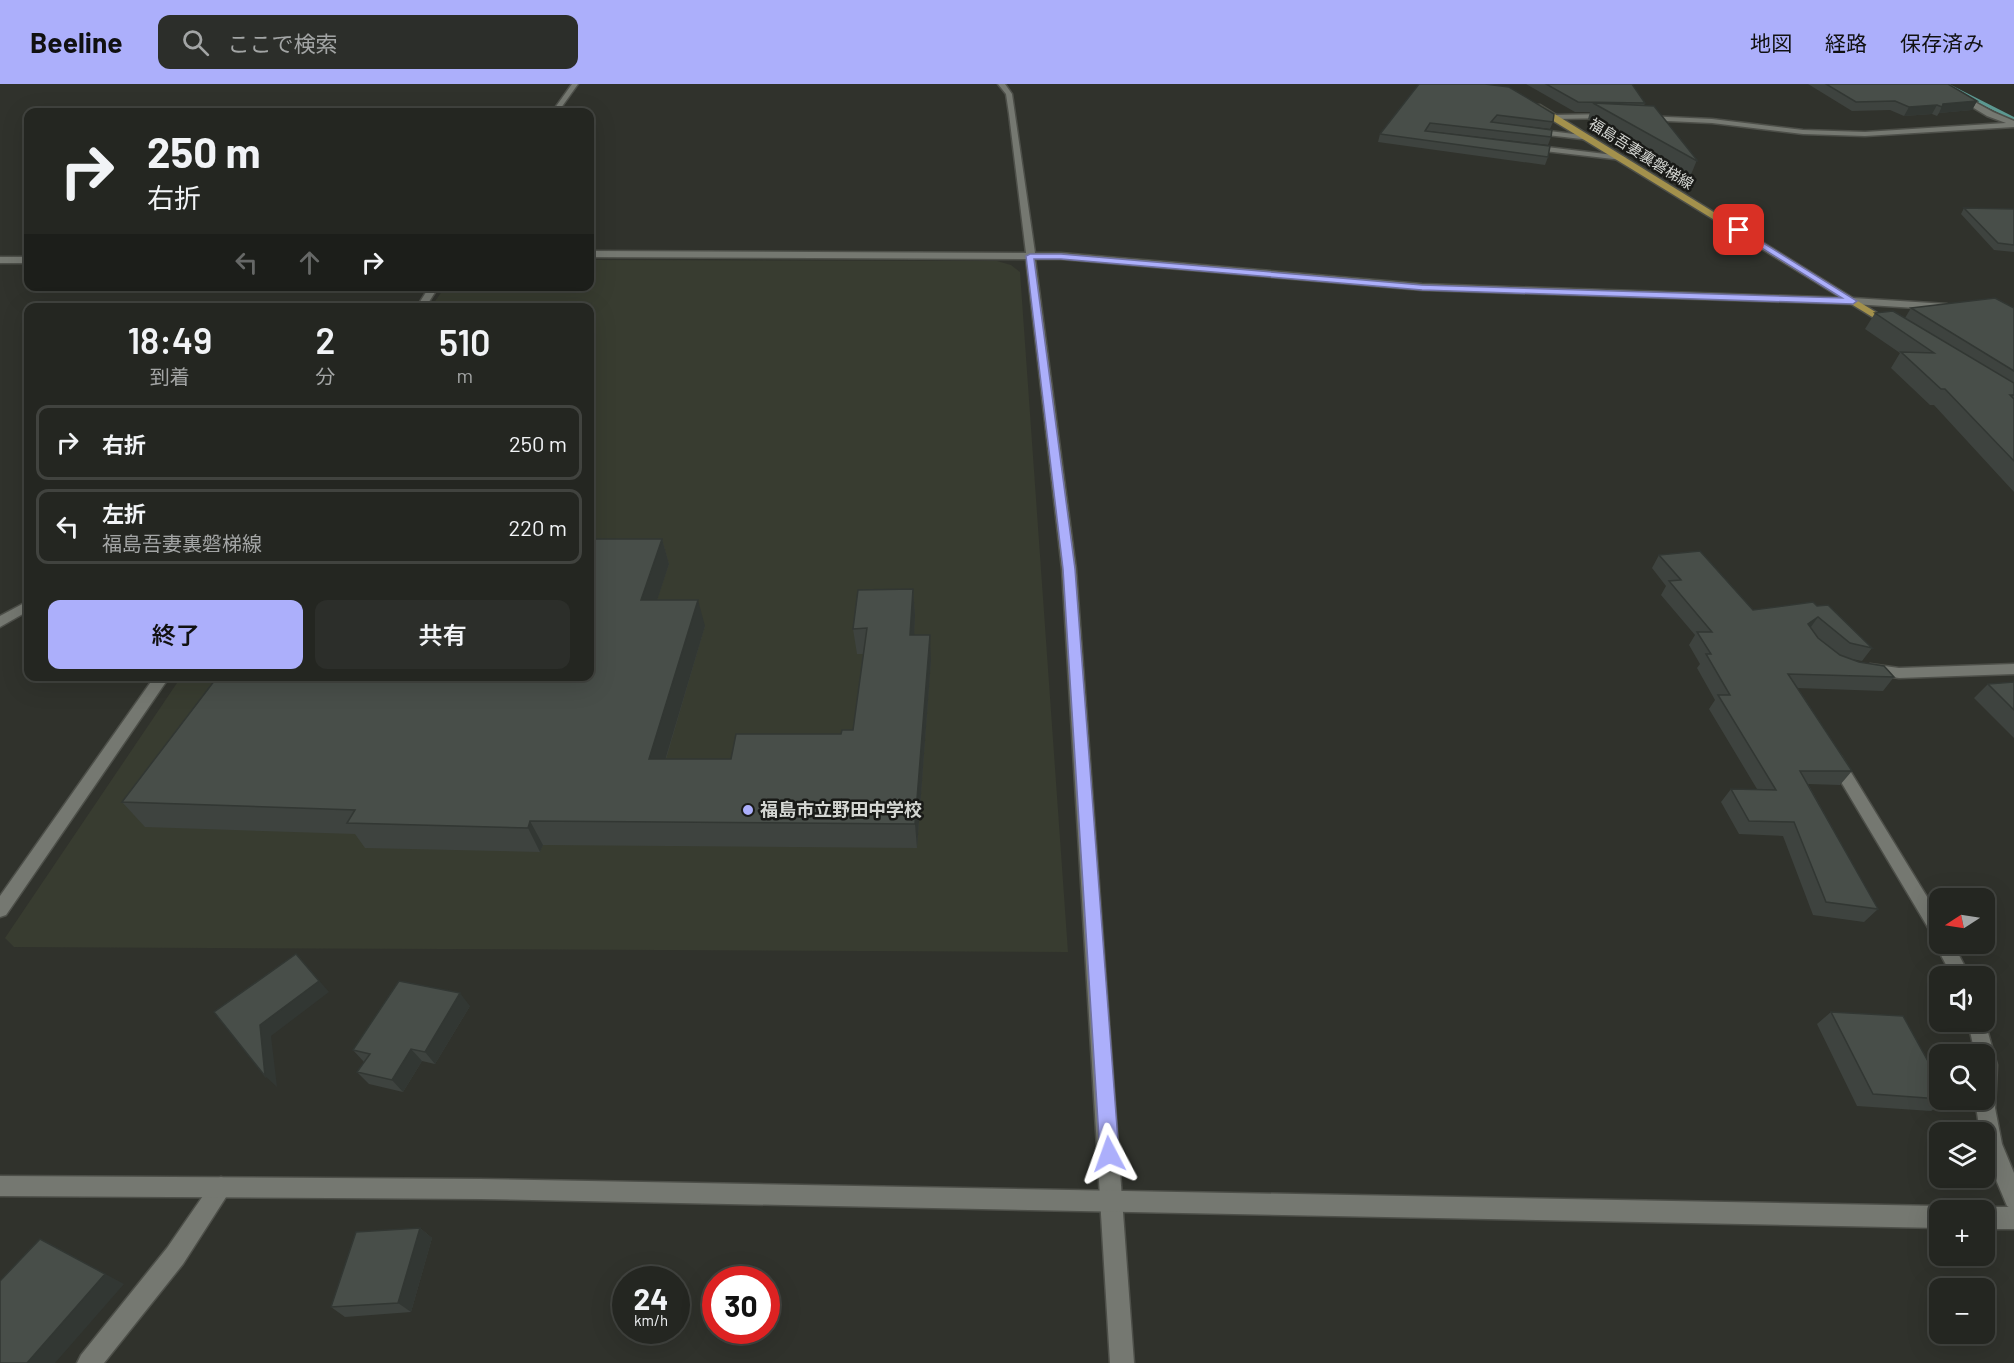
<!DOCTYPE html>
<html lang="ja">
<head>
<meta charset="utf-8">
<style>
  body { margin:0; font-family:Barlow,"Noto Sans JP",sans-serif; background:#2c2e2a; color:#f1f3f6; height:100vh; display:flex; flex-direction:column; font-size:22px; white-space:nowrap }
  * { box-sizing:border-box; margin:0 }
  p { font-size:20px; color:#a3a5a5 }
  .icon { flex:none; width:33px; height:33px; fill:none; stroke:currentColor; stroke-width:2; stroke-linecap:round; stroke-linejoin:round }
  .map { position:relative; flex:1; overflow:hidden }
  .details { position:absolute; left:24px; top:219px; width:570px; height:378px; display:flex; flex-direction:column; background:#242621; border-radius:12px; box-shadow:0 6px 24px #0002,0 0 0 2px #41433f }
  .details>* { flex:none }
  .banner { position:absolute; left:24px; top:24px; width:570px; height:183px; border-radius:12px; box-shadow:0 6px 24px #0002,0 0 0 2px #41433f; background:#242621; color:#f1f3f6; overflow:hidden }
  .needle { width:39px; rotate:258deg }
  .controls { position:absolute; left:1929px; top:804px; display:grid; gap:12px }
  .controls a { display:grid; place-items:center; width:66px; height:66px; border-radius:12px; background:#242621; box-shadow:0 6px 24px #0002,0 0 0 2px #41433f; font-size:30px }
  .speed { position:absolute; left:612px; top:1182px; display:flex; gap:12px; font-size:30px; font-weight:700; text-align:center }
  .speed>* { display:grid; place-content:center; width:78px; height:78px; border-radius:50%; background:#242621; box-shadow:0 6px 24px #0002,0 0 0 2px #41433f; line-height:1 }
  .speed small { font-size:15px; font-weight:400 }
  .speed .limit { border:9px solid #d22; background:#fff; color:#111 }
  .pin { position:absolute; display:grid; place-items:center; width:51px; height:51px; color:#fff; margin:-26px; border-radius:12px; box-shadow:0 3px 9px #0006 }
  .me { position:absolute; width:66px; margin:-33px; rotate:356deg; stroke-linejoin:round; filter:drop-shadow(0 0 4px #0008) }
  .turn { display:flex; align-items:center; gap:21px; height:126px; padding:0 24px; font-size:27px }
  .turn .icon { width:78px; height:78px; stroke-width:2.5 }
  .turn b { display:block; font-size:42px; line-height:51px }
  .lanes { display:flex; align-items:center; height:57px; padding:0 24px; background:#0003; justify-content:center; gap:30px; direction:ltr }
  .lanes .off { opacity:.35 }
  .eta { display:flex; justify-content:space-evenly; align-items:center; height:102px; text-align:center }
  .eta b { font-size:36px; font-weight:600; line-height:42px }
  .button { display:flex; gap:12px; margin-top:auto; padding:12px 24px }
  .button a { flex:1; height:69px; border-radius:12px; background:#acaffb; color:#111; font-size:24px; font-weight:600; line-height:69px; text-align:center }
  .button a+a { background:#2c2e2a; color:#f1f3f6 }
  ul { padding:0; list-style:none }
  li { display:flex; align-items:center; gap:18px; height:75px; margin:0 12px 9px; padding:0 12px; border:3px solid #41433f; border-radius:12px }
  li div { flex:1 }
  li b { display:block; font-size:22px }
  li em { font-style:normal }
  header { display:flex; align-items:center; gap:36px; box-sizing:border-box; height:84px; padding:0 30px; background:#acaffb; color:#111 }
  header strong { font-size:28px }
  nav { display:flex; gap:33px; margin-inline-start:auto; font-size:21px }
  .search { width:420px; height:54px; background:#2c2e2a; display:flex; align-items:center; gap:15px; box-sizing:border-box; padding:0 21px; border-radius:12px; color:#a3a5a5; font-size:22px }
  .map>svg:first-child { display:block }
  .built { fill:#383c30 }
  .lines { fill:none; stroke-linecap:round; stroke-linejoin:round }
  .stream { fill:#5c9891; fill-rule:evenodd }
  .street-casing { stroke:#4d4f49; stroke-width:3 }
  .secondary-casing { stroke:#4d4f49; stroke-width:3 }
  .primary-casing { stroke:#4d4f49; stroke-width:3 }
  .street { fill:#757871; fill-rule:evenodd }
  .secondary { fill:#757871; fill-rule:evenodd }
  .primary { fill:#a3914c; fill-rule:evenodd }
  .wall { fill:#3e433f }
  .shaded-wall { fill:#323733 }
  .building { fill:#484e49; stroke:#323733; stroke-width:1.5 }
  .route { fill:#acaffb; stroke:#7072a3; stroke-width:1.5 }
  .poi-dot { fill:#acaffb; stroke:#191a17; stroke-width:2 }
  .labels { text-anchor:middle; stroke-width:5; stroke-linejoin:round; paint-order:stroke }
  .far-street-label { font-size:15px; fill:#d4d6d2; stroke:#191a17 }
  .poi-label { font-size:18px; font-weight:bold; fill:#d4d6d2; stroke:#191a17; text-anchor:start }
</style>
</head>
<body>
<header>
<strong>Beeline</strong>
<div class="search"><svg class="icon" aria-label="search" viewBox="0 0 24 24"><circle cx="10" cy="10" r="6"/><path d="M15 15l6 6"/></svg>ここで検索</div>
<nav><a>地図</a><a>経路</a><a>保存済み</a></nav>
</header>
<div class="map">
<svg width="2014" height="1279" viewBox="0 0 2014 1279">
  <rect width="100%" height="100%" fill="#30322c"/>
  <!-- built -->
  <path class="built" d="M 590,176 L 997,177 L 1011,181 L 1020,188 L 1068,868 L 14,863 L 5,854 L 181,593 L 590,592 L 590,224 L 431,223 L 445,203 L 590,202 Z"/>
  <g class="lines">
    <!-- stream -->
    <path class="stream" d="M 1942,0 L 1949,0 L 2014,33 L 2014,37 Z"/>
    <!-- street casing -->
    <g class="street-casing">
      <path id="street" d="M 572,0 L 578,0 L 558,28 L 552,28 Z
        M 998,0 L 1005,0 L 1012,10 L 1035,169 L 1061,169 L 1422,200 L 1853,214 L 1947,220 L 1952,223 L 1947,226 L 1853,220 L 1422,206 L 1061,175 L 1035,175 L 1076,485 L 1134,1279 L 1110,1279 L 1062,485 L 1026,175 L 590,173 L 590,167 L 1026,169 L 1009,30 L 1006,10 Z
        M 1934,0 L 1942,0 L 1993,28 L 2014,37 L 2014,43 L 1865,52 L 1803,50 L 1712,39 L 1645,36 L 1641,34 L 1645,32 L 1712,35 L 1803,46 L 1865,48 L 2006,39 L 1987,32 Z
        M 1609,30 L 1612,34 L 1555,35 L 1551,33 L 1555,31 Z
        M 1533,45 L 1590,52 L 1594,54 L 1590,56 L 1530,49 Z
        M 1530,61 L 1622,72 L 1626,74 L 1622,76 L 1527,65 L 1526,63 Z
        M 0,173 L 28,173 L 28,179 L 0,179 Z
        M 430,202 L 439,202 L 425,224 L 416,224 Z
        M 28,517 L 28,527 L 0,543 L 0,532 Z
        M 1870,580 L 1899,584 L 2014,580 L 2014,590 L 1899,594 L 1865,589 L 1863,585 Z
        M 155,592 L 170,592 L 6,831 L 0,833 L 0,812 Z
        M 1836,670 L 1841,672 L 1940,834 L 1940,860 L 1953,860 L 1970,892 L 1952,892 L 1935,860 L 1936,857 L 1828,676 L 1831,672 Z
        M 1984,934 L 1997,981 L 1995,1024 L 2002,1060 L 2014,1089 L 2014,1126 L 2007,1122 L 1984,1067 L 1984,1048 L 1980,1048 L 1975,1016 L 1984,1016 L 1984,970 L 1975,970 L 1968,938 L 1984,938 Z
        M 221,1093 L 228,1096 L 231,1103 L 228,1110 L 183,1180 L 104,1279 L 77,1279 L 81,1271 L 167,1164 L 214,1096 Z"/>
    </g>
    <!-- secondary casing -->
    <g class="secondary-casing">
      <path id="secondary" d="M 0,1092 L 480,1095 L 1940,1122 L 1948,1126 L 1940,1126 L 1940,1144 L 480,1115 L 0,1112 Z
        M 1984,1123 L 2014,1123 L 2014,1145 L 1984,1145 L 1984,1126 L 1976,1126 Z"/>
    </g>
    <!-- primary casing -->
    <g class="primary-casing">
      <path id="primary" d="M 1534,21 L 1540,21 L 1895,240 L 1887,242 L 1534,25 Z"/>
    </g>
    <!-- street -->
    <use href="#street" class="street"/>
    <!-- secondary -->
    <use href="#secondary" class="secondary"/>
    <!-- primary -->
    <use href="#primary" class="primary"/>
  </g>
  <!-- wall -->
  <path class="wall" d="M 1419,0 L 1553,38 L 1550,45 L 1526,42 L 1551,53 L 1548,61 L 1428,47 L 1548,73 L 1545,81 L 1378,58 L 1380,50 Z
    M 1526,0 L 1632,0 L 1645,19 L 1644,22 L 1697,76 L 1690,93 L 1588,35 L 1590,28 L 1575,28 Z
    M 1808,0 L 1948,0 L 1977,17 L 1972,26 L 1939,29 L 1937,32 L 1932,30 L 1904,32 L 1890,26 L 1852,27 Z
    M 1964,124 L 2014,125 L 2014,168 L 1994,166 L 1961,130 Z
    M 1911,224 L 2014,224 L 2014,408 L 1934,321 L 1930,321 L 1891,284 L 1900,269 L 1865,245 L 1875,229 L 1905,234 Z
    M 662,455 L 669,480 L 657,516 L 705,542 L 666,675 L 731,675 L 841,650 L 853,646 L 863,570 L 857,570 L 853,545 L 913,505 L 915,531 L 914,551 L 931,576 L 917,764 L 543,761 L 540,768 L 365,764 L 355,750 L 145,743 L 122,718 L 590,592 Z
    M 1659,471 L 1753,526 L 1817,522 L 1872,564 L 1862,577 L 1852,575 L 1894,593 L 1883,607 L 1797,604 L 1852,687 L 1840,701 L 1808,700 L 1878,825 L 1864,838 L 1813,831 L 1783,752 L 1739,750 L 1721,718 L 1731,705 L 1757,705 L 1709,625 L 1715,616 L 1697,584 L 1700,580 L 1689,561 L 1695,551 L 1661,511 L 1666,502 L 1652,484 Z
    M 2014,598 L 2014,654 L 1974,614 L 1988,600 Z
    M 470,922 L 435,980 L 422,977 L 403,1008 L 369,1000 L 357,988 L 364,978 L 353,966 Z
    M 1831,928 L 1940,1016 L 1948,1016 L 1931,1027 L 1857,1022 L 1817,940 Z
    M 420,1144 L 432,1154 L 411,1228 L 345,1233 L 331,1223 Z"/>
  <!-- shaded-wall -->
  <path class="shaded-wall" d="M 1977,17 L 1972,26 L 1939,29 L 1943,20 Z
    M 1937,21 L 1932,30 L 1904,32 L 1909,23 Z
    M 662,455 L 669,480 L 649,541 L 641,516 Z
    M 913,505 L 915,531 L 913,576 L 910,551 Z
    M 698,516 L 705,542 L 658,700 L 649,675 Z
    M 1818,533 L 1808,547 L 1808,540 Z
    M 930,551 L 931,576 L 917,764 L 915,740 Z
    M 530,737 L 543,761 L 540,768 L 528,744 Z
    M 296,870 L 329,908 L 271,952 L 277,1003 L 265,992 L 260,941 Z
    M 460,909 L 470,922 L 435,980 L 425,968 Z
    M 411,965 L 422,977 L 403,1008 L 392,996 Z
    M 420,1144 L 432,1154 L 411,1228 L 398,1219 Z
    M 40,1155 L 124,1200 L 55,1279 L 27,1279 Z"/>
  <!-- building -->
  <path class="building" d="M 1419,0 L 1485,0 L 1509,3 L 1554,30 L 1553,38 L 1497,31 L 1491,38 L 1552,46 L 1551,53 L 1430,39 L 1425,47 L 1550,62 L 1548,73 L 1380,50 Z
    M 1546,0 L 1632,0 L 1645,19 L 1578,18 Z
    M 1826,0 L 1948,0 L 1977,17 L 1943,20 L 1942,23 L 1937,21 L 1909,23 L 1895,17 L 1856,18 Z
    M 1593,19 L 1654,22 L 1697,76 L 1697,77 Z
    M 1964,124 L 2014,125 L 2014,161 L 1998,159 Z
    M 1995,214 L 2014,224 L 2014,287 L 1911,224 Z
    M 1893,227 L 2014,299 L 2014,311 L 2010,311 L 2014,315 L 2014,377 L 1945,305 L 1941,305 L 1901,268 L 1934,269 L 1875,229 Z
    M 590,455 L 662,455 L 641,516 L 698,516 L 649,675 L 731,675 L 736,650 L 841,650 L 842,646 L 853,646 L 867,544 L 853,545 L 858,506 L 913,505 L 910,551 L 930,551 L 915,740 L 530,737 L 528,744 L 347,739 L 355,726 L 122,718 L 218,592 L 590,592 Z
    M 1700,467 L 1753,526 L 1813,518 L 1817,522 L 1828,521 L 1872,564 L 1850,559 L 1818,533 L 1808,540 L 1818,554 L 1840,571 L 1859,578 L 1884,582 L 1894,593 L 1788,590 L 1852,687 L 1800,687 L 1878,825 L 1826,818 L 1794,738 L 1749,737 L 1731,705 L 1776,706 L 1718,611 L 1730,611 L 1706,570 L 1711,570 L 1697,548 L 1712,548 L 1669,497 L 1681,496 L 1659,471 Z
    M 2014,598 L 2014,626 L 1988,600 Z
    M 296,870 L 319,897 L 260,941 L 265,992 L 214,928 Z
    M 399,897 L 460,909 L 425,968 L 411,965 L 392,996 L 357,988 L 370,970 L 353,966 Z
    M 1831,928 L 1903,932 L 1940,999 L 1940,1015 L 1873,1010 Z
    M 420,1144 L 398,1219 L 331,1223 L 356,1148 Z
    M 40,1155 L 105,1190 L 27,1279 L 0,1279 L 0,1197 Z"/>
  <!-- route -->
  <path class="route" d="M 1739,144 L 1857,217 L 1853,220 L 1422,206 L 1061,175 L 1034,175 L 1075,485 L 1119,1070 L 1116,1077 L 1109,1079 L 1103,1077 L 1100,1070 L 1063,485 L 1026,172 L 1030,170 L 1061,170 L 1422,201 L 1842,214 L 1736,148 L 1735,146 Z"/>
  <!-- markers -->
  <circle class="poi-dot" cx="748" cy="726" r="6"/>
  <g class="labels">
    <!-- far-street labels -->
    <g class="far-street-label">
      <text transform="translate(1641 70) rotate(32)" y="5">福島吾妻裏磐梯線</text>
    </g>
    <!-- poi labels -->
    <g class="poi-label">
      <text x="760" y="732">福島市立野田中学校</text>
    </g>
  </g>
</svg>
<div class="controls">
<a><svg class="needle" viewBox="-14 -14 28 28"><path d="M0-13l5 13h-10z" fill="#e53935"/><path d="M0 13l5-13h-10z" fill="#a3a5a5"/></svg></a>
<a><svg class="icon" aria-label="sound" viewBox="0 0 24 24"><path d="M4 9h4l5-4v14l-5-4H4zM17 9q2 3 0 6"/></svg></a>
<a><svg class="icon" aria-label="search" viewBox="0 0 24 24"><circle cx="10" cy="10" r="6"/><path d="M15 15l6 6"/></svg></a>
<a><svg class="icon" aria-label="layers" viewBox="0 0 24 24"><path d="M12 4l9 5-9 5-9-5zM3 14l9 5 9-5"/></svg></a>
<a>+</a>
<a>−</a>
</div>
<div class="speed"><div>24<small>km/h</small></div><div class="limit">30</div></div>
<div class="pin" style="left:1739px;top:146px;background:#d93025"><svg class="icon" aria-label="arrive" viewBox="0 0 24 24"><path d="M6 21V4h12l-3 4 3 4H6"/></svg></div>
<svg class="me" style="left:1109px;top:1070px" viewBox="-20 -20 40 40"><path d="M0-17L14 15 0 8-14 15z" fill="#acaffb" stroke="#fff" stroke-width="4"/></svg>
<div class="banner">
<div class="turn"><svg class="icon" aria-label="right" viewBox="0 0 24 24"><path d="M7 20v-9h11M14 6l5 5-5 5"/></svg><div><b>250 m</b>右折</div></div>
<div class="lanes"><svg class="icon off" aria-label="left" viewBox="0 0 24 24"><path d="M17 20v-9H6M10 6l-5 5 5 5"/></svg><svg class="icon off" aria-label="ahead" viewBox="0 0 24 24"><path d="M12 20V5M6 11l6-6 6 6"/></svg><svg class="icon" aria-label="right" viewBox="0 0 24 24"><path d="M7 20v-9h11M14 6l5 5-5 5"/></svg></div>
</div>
<section class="details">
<div class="eta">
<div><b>18:49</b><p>到着</p></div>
<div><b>2</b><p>分</p></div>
<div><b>510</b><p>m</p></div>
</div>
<ul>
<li><svg class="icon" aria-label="right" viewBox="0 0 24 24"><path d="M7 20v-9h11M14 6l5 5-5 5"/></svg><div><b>右折</b></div><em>250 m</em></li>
<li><svg class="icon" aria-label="left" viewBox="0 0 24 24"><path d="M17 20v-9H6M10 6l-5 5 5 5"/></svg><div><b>左折</b><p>福島吾妻裏磐梯線</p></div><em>220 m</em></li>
</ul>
<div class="button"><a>終了</a><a>共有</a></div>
</section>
</div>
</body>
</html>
